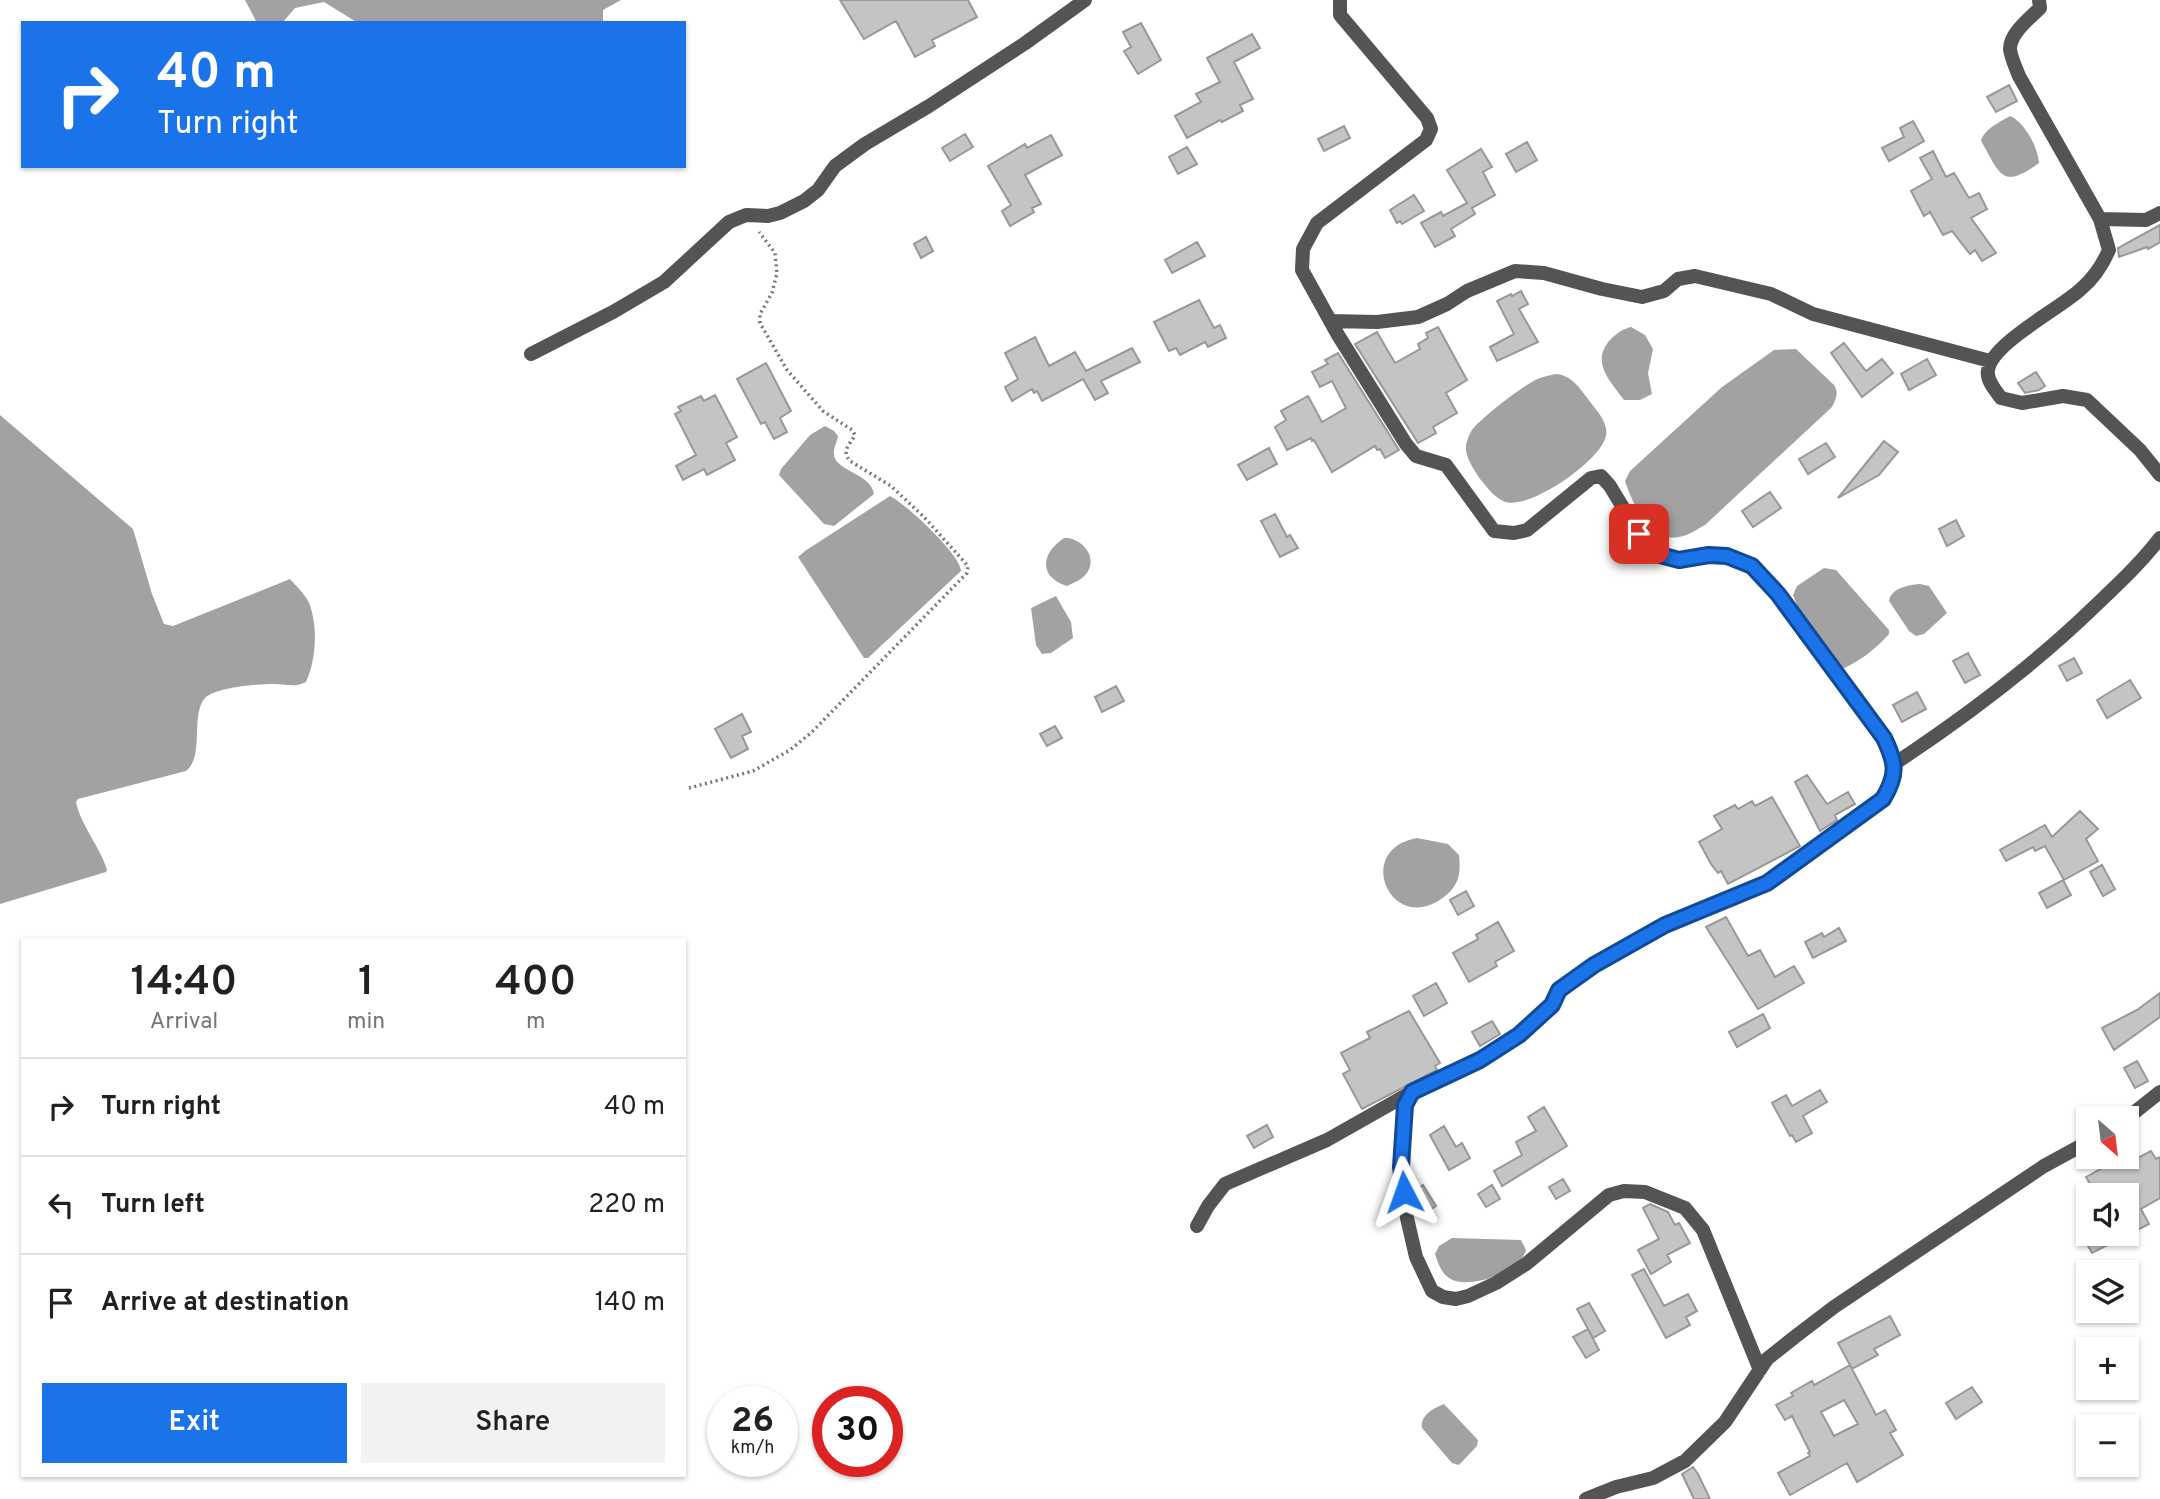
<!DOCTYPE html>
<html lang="en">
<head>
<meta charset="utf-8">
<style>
  body { margin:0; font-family:Overpass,sans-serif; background:#f2f2f2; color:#202124; height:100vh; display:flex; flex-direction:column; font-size:26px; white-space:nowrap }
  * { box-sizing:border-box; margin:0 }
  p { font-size:23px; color:#757577 }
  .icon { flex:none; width:38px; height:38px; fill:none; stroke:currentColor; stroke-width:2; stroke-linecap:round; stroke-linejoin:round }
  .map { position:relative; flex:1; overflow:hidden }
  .panel { position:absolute; left:21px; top:938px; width:665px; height:539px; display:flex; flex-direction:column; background:#fff; border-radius:0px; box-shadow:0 2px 5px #0004 }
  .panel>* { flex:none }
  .top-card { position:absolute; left:21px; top:21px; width:665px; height:147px; border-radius:0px; box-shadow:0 2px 5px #0004; background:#1a73e8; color:#fff; overflow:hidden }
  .needle { width:46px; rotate:152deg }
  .tools { position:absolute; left:2076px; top:1106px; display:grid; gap:14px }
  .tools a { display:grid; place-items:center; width:63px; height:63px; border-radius:0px; background:#fff; box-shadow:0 2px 5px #0004; font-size:35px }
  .speed { position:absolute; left:707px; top:1386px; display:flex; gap:14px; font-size:35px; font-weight:700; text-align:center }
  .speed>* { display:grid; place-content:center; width:91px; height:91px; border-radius:50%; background:#fff; box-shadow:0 2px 5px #0004; line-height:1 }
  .speed small { font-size:18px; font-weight:400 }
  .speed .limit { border:10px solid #d22; background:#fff; color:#111 }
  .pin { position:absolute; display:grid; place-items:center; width:60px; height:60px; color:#fff; margin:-30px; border-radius:14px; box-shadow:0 4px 10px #0006 }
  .me { position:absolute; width:77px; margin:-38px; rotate:356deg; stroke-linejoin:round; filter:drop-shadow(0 0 5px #0008) }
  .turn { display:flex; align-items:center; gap:24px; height:147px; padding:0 21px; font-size:32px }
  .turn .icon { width:91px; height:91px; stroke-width:2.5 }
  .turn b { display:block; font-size:49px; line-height:60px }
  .eta { display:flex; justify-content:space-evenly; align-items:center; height:119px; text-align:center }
  .eta b { font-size:42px; font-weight:600; line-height:49px }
  .button { display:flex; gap:14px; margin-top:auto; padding:14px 21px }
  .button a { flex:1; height:80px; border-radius:0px; background:#1a73e8; color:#fff; font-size:28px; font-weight:600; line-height:80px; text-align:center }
  .button a+a { background:#f2f2f2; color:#202124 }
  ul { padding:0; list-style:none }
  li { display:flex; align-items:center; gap:21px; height:98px; padding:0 21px; border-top:2px solid #e0e0e0 }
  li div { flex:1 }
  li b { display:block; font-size:26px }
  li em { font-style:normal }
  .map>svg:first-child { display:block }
  .water { fill:#a2a2a2 }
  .building { fill:#c4c4c4; stroke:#989898; stroke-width:2; fill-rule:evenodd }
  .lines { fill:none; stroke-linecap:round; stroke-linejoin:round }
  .path { stroke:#767676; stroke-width:3.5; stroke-dasharray:2 3.5; stroke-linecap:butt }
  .minor { stroke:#545454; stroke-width:14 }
  .route-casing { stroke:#114b97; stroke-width:18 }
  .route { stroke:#1a73e8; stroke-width:12 }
</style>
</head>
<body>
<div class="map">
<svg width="2160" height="1499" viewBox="0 0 2160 1499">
  <rect width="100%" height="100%" fill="#fff"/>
  <!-- water -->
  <path class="water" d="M 245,0 L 621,0 L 603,10 L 603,23 L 358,23 L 324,2 L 295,8 L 282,23 L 257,23 Z
    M 2010,116 C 2025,122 2038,148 2039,163 C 2001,191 2000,173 1981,141 C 1984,129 2000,122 2010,116 Z
    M 1631,327 L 1645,335 L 1653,349 L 1648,373 L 1652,394 L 1640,400 L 1624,400 C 1609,380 1590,361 1611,339 C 1617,333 1623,329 1631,327 Z
    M 1796,349 L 1834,385 C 1839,393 1836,399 1832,407 L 1705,525 C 1697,529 1688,536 1679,537 C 1651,543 1632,503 1625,481 L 1630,471 L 1722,387 L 1774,350 Z
    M 1556,374 C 1571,375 1579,387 1588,399 C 1595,409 1609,422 1606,436 C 1601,461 1526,513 1503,501 C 1493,496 1487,487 1480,479 C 1475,471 1467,460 1466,450 C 1465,444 1469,435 1472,430 C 1480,419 1527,382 1540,378 C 1545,376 1551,375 1556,374 Z
    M 0,415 L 133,529 L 152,594 L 164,624 L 173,626 L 290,579 C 297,587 306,595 310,605 C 318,629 316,660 306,682 C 295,688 287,684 274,684 C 259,684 216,687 205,698 C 190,715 205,756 186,771 L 78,799 L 76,802 C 81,826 100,846 107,870 L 106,872 L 0,904 Z
    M 825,426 L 834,431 L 838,436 C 837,442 834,447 834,452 C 832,471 871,472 874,494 L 834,526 L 824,524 L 779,475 L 781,469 L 810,435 Z
    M 890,496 C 906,504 961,555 961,571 L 868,658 L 864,658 L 798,557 L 805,551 Z
    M 1064,538 C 1079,537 1096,553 1089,569 C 1085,579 1075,582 1067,586 C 1038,577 1041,553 1064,538 Z
    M 1824,568 L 1836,570 L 1889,630 L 1889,634 C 1876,649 1859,662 1840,670 L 1798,608 L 1793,595 L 1797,586 Z
    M 1920,584 L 1929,586 L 1947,613 L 1924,634 L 1916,636 L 1909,631 L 1889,601 C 1891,588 1908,585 1920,584 Z
    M 1056,596 L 1071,622 L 1073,638 L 1051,653 L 1042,654 L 1036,645 L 1031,608 Z
    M 1417,838 L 1448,844 L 1459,855 C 1461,874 1459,885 1444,897 C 1392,937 1352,850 1417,838 Z
    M 1452,1238 L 1521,1240 L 1526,1250 C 1521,1272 1468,1291 1449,1278 C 1441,1273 1438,1263 1435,1254 L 1439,1246 Z
    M 1444,1404 L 1478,1440 L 1477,1446 L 1459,1465 L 1452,1463 L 1422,1428 C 1420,1415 1434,1408 1444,1404 Z"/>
  <!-- building -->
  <path class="building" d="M 840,0 L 968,0 L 977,17 L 932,40 L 935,46 L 915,57 L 896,21 L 864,39 Z
    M 1141,23 L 1161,60 L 1138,74 L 1124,51 L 1131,47 L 1123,32 Z
    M 1252,34 L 1260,48 L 1234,62 L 1253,99 L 1240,105 L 1243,111 L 1222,122 L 1220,120 L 1187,138 L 1175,116 L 1201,102 L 1196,94 L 1220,82 L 1207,58 Z
    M 2009,85 L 2017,101 L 1996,112 L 1987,97 Z
    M 1913,121 L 1924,141 L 1889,161 L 1882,148 L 1904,137 L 1900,128 Z
    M 1344,126 L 1350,138 L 1324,151 L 1318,139 Z
    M 965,134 L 973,147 L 950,161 L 942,148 Z
    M 1051,135 L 1062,155 L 1025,175 L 1041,204 L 1032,208 L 1034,212 L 1010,226 L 1002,211 L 1011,205 L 988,166 L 1025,144 L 1027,148 Z
    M 1527,142 L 1537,160 L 1516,172 L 1506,154 Z
    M 1187,147 L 1197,164 L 1178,174 L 1169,157 Z
    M 1481,149 L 1492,167 L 1483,172 L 1495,195 L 1472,208 L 1475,214 L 1451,229 L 1455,236 L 1435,247 L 1421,223 L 1441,212 L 1443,216 L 1467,203 L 1447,170 Z
    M 1933,151 L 1946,177 L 1954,173 L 1969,198 L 1979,193 L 1987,209 L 1971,218 L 1996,253 L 1982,261 L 1975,250 L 1970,254 L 1952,231 L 1943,235 L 1930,212 L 1924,216 L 1911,191 L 1932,179 L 1920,158 Z
    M 1414,195 L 1424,211 L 1402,224 L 1400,221 L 1397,223 L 1390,210 Z
    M 2160,225 L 2160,242 L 2148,249 L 2147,247 L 2119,257 L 2118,248 Z
    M 926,237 L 933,251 L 921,258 L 914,244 Z
    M 1197,242 L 1205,256 L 1172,273 L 1165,260 Z
    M 1521,291 L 1528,304 L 1519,309 L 1538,342 L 1497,361 L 1490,347 L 1514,334 L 1497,301 L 1511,294 L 1512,296 Z
    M 1199,300 L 1214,328 L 1220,325 L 1226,338 L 1208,347 L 1205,342 L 1180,355 L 1176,348 L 1169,351 L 1154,322 Z
    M 1438,327 L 1467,380 L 1446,393 L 1457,413 L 1433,427 L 1436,433 L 1418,443 L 1355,344 L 1377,332 L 1395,363 L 1420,349 L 1418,344 L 1428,338 L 1426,333 Z
    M 1035,337 L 1049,366 L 1075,352 L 1086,371 L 1132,348 L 1140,362 L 1101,381 L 1108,393 L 1095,400 L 1083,379 L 1042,401 L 1037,391 L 1034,393 L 1032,389 L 1012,401 L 1005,387 L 1018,379 L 1005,353 Z
    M 1844,343 L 1866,371 L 1882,359 L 1893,373 L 1862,397 L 1831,353 Z
    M 1338,353 L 1399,450 L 1385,458 L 1380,449 L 1377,450 L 1375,446 L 1332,472 L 1314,440 L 1312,441 L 1311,438 L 1287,450 L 1275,427 L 1286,420 L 1281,411 L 1308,396 L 1322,422 L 1346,408 L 1332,381 L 1320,387 L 1312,372 L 1328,364 L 1325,360 Z
    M 1927,359 L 1936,375 L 1909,390 L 1901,374 Z
    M 766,363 L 791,411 L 780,418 L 787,432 L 774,439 L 765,422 L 761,424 L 737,379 Z
    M 2036,372 L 2045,386 L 2039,390 L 2025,393 L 2018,383 Z
    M 715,395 L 737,437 L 726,443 L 735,460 L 707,475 L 704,469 L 683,480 L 676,466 L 696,455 L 675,414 L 681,411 L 678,407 L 701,396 L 704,401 Z
    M 1884,441 L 1898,452 L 1879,475 L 1838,498 Z
    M 1826,443 L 1835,457 L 1808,474 L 1799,459 Z
    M 1269,448 L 1277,464 L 1247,480 L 1238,465 Z
    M 1770,492 L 1781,508 L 1753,527 L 1742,511 Z
    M 1275,514 L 1287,537 L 1290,535 L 1298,548 L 1280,557 L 1261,521 Z
    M 1956,520 L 1964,536 L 1947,546 L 1939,529 Z
    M 1968,653 L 1980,675 L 1965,683 L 1953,661 Z
    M 2074,658 L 2082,673 L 2067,681 L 2059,666 Z
    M 2130,680 L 2141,698 L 2107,718 L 2097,700 Z
    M 1116,686 L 1124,701 L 1102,712 L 1095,697 Z
    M 1917,692 L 1926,709 L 1902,722 L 1893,705 Z
    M 742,714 L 751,732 L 742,736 L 748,749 L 731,758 L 715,729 Z
    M 1055,726 L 1062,738 L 1047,746 L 1040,734 Z
    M 1807,775 L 1827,804 L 1848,792 L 1855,804 L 1835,815 L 1837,820 L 1820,831 L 1795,782 Z
    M 1772,797 L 1800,846 L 1728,884 L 1721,871 L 1718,873 L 1711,864 L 1699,842 L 1722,829 L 1714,816 L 1735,805 L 1738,809 L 1752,801 L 1755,806 Z
    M 2080,811 L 2098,829 L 2086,839 L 2098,861 L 2064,880 L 2045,846 L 2035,851 L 2033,847 L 2006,861 L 2000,850 L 2045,825 L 2052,837 Z
    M 2102,865 L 2115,889 L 2103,896 L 2090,872 Z
    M 2063,880 L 2071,895 L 2047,908 L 2039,893 Z
    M 1466,891 L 1474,906 L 1458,915 L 1450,900 Z
    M 1726,917 L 1748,956 L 1760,950 L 1775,977 L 1794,966 L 1804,983 L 1758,1009 L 1706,927 Z
    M 1498,922 L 1514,951 L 1495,962 L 1497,966 L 1469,982 L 1453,953 L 1478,939 L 1476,935 Z
    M 1839,928 L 1846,941 L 1813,958 L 1805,942 L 1822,933 L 1824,937 Z
    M 1436,983 L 1447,1003 L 1424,1016 L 1413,996 Z
    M 2160,993 L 2160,1017 L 2114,1050 L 2102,1028 L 2137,1010 Z
    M 1409,1011 L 1440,1063 L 1435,1066 L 1437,1070 L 1362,1109 L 1343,1074 L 1350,1070 L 1341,1053 L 1370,1038 L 1367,1032 Z
    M 1763,1014 L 1770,1028 L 1737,1047 L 1729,1032 Z
    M 1492,1021 L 1500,1034 L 1480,1046 L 1472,1032 Z
    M 2137,1061 L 2148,1081 L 2135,1088 L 2124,1068 Z
    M 1820,1090 L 1827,1102 L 1803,1116 L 1812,1133 L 1796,1142 L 1792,1135 L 1790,1136 L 1772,1103 L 1786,1095 L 1792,1106 Z
    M 1544,1107 L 1567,1146 L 1502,1186 L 1494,1171 L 1522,1155 L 1516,1142 L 1536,1131 L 1528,1117 Z
    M 1267,1125 L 1273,1137 L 1254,1148 L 1247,1136 Z
    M 1444,1126 L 1456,1147 L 1462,1143 L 1470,1158 L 1449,1170 L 1430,1135 Z
    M 2151,1151 L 2156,1159 L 2160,1157 L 2160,1198 L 2141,1209 L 2149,1224 L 2092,1253 L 2081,1234 L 2126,1234 L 2126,1195 L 2097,1195 L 2086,1177 L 2102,1168 L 2096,1157 L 2127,1157 L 2130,1162 Z
    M 1563,1179 L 1570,1191 L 1556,1199 L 1549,1187 Z
    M 1423,1185 L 1436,1206 L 1421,1215 L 1415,1204 L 1414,1191 Z
    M 1492,1185 L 1500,1199 L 1486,1207 L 1478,1194 Z
    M 1650,1204 L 1668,1212 L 1675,1225 L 1679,1223 L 1690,1243 L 1667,1255 L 1671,1262 L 1651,1274 L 1638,1250 L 1659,1239 L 1643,1208 Z
    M 1644,1269 L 1664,1306 L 1688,1294 L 1697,1311 L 1686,1317 L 1690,1325 L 1666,1338 L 1632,1275 Z
    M 1589,1303 L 1605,1331 L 1593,1338 L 1577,1309 Z
    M 1890,1316 L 1900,1335 L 1874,1349 L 1878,1355 L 1852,1369 L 1838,1343 Z
    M 1588,1329 L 1599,1350 L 1586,1358 L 1573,1337 Z
    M 1850,1365 L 1876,1415 L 1885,1410 L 1896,1430 L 1890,1433 L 1903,1455 L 1857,1482 L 1847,1463 L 1790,1495 L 1778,1473 L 1810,1456 L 1808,1453 L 1810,1452 L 1792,1416 L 1785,1420 L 1776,1405 L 1793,1396 L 1791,1393 L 1812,1381 L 1814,1385 ZM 1844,1400 L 1858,1424 L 1834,1436 L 1821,1412 Z
    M 1972,1387 L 1982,1402 L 1956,1419 L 1946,1403 Z
    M 1693,1467 L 1698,1474 L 1710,1499 L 1694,1499 L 1682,1474 Z"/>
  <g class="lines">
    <!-- path -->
    <path class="path" d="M 689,788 L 753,771 L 790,750 L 812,732 L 967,573 L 968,566 L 924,517 L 891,486 L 850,461 C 841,450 850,445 855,435 L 852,430 L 823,411 L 787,370 L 760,323 L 760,314 L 772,293 L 777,273 L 775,253 L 759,232"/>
    <!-- minor -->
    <path class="minor" d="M 1340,0 L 1340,15 L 1427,118 L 1431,129 L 1426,140 L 1317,223 L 1303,249 L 1302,270 L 1338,335 L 1406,444 L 1416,456 L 1446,465 L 1494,531 L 1514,533 L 1527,530 L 1591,478 L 1601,476 L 1610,486 L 1639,534 L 1659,555 L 1679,560 L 1709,555 L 1727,556 L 1752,566 L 1778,594 L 1884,738 C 1896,763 1898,774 1883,799 L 1767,883 L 1665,925 L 1594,965 L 1559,990 L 1552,1005 L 1519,1035 L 1480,1060 L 1412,1092 L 1405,1105 L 1401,1167 L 1407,1218 L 1416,1257 L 1432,1291 L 1443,1297 L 1456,1299 L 1468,1296 L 1496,1283 L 1526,1264 L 1609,1195 L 1624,1191 L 1645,1192 L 1685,1208 L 1703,1230 L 1760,1370
      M 2039,0 L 2040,8 C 2030,18 2010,33 2010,49 C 2011,58 2016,68 2019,76 L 2100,219 L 2109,250 C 2102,266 2094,278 2081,289 C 2061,308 1992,343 1988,370 C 1986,380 1995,390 2001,398 L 2022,403 L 2063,396 L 2087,400 L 2140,450 L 2160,475
      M 2100,219 L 2146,220 L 2160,213
      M 1330,321 L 1377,322 L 1418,317 L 1447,304 L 1467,291 L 1515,271 L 1544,273 L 1602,289 L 1642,297 L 1664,291 L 1678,279 L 1695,276 L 1771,294 L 1813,314 L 1990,361
      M 531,354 L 613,312 L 664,282 L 729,222 L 746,215 L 768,216 L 780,213 L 804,201 L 818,190 L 835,166 L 865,144 L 929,106 L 1024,44 L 1085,0
      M 1894,764 C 1965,717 2032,667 2093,608 C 2117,585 2140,564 2160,538
      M 2126,1119 L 2160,1092
      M 1197,1226 L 1208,1206 L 1225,1184 L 1327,1140 L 1410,1093
      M 1586,1499 L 1616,1487 L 1653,1478 L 1685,1461 L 1725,1422 L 1767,1359 L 1796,1336 L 1834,1307 L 2044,1166 L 2088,1142"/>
  </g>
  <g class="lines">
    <!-- route casing -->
    <g class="route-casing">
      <path id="route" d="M 1404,1192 L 1401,1167 L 1405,1105 L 1412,1092 L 1480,1060 L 1519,1035 L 1552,1005 L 1559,990 L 1594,965 L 1665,925 L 1767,883 L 1883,799 C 1898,774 1896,763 1884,738 L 1778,594 L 1752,566 L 1727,556 L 1709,555 L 1679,560 L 1660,555 L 1639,534"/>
    </g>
    <!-- route -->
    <use href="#route" class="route"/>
  </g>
</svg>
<div class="tools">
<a><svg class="needle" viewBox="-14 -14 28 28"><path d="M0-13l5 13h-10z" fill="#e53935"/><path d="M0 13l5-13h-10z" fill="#757577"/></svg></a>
<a><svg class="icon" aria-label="sound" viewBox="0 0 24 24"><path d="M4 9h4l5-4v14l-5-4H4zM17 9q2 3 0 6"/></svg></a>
<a><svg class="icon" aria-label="layers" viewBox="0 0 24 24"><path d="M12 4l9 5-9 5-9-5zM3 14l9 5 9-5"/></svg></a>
<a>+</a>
<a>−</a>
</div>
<div class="speed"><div>26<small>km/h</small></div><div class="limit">30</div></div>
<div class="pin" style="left:1639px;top:534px;background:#d93025"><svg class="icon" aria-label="arrive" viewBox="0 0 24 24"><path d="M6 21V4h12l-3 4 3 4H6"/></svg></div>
<svg class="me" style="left:1404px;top:1192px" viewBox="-20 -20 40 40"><path d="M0-17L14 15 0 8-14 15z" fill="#1a73e8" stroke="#fff" stroke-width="4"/></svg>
<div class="top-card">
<div class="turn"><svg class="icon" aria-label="right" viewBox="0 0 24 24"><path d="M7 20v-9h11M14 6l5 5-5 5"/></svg><div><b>40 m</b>Turn right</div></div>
</div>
<section class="panel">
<div class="eta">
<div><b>14:40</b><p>Arrival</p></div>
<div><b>1</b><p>min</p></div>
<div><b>400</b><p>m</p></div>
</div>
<ul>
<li><svg class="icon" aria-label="right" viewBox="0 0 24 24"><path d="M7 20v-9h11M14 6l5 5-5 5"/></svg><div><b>Turn right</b></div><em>40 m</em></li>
<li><svg class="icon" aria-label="left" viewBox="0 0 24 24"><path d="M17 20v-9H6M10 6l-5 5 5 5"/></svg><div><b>Turn left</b></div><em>220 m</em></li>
<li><svg class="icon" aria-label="arrive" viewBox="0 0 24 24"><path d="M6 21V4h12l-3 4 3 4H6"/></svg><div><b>Arrive at destination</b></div><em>140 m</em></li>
</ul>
<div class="button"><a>Exit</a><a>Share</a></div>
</section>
</div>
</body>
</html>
